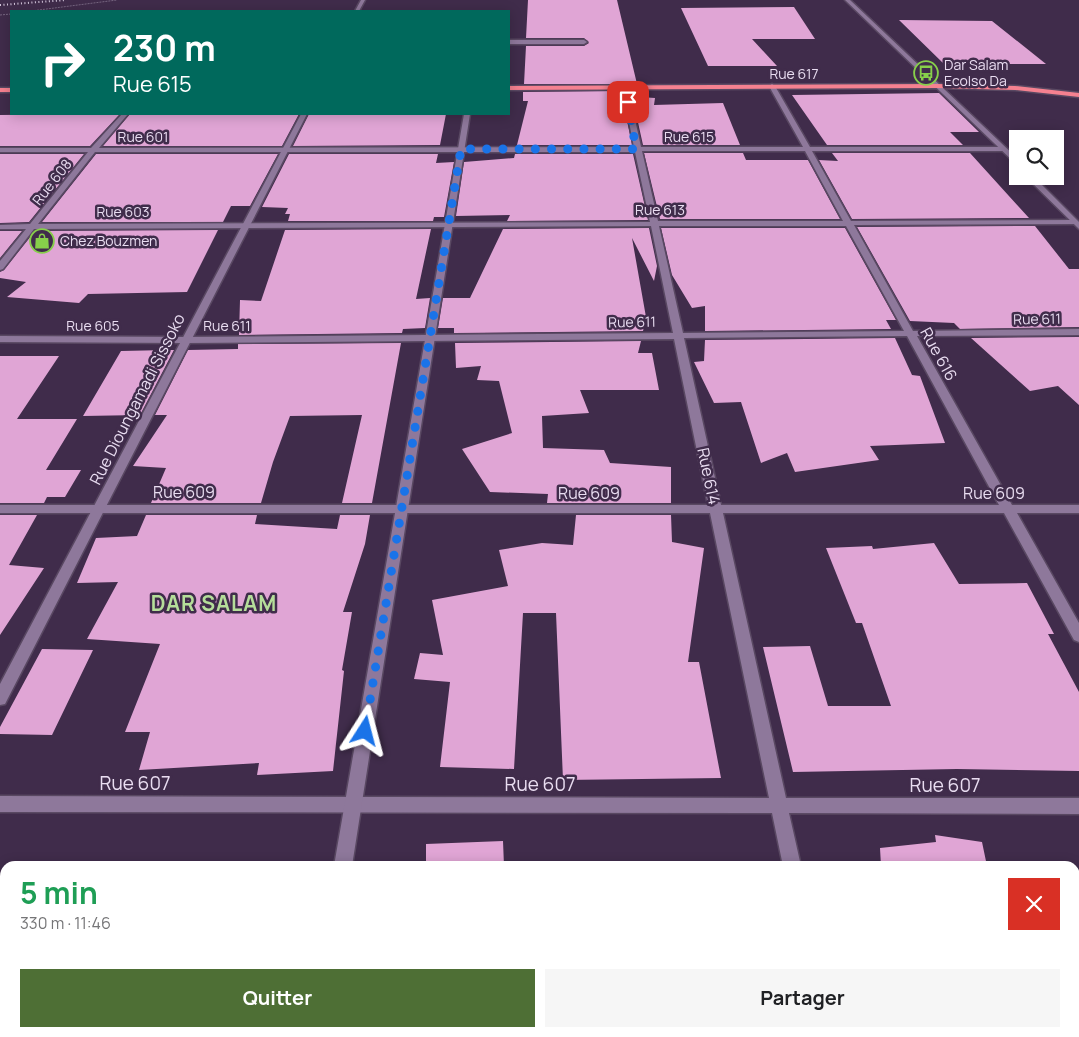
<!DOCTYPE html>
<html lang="fr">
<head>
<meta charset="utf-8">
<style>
  body { margin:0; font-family:Manrope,sans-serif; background:#f6f6f6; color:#202124; height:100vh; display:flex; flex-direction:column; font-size:19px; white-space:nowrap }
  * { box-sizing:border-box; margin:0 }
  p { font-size:16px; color:#757577 }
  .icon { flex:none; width:28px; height:28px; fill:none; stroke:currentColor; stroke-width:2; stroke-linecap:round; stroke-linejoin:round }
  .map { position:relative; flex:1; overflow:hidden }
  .drawer { position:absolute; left:0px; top:861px; width:1080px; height:176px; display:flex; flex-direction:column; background:#fff; border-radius:15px 15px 0 0; box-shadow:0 2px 12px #0003 }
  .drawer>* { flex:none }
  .top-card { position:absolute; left:10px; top:10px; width:500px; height:105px; border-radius:0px; box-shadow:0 2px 12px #0003; background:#00695c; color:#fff; overflow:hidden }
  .controls { position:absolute; left:1009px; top:130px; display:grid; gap:10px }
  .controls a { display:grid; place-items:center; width:55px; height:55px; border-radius:0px; background:#fff; box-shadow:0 2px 12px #0003; font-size:25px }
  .pin { position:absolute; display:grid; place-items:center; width:42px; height:42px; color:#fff; margin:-21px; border-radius:10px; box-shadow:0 2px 8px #0006 }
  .me { position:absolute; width:55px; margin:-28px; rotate:9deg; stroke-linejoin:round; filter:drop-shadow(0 0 4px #0008) }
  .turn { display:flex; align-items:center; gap:18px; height:105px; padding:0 20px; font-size:22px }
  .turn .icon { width:65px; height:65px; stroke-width:2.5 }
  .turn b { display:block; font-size:35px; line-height:42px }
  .round { display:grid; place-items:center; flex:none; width:52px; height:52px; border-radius:0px; background:#f6f6f6 }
  .summary { display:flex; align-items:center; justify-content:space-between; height:85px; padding:0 20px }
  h1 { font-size:30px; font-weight:700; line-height:38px; color:#1e9e55 }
  .cta { display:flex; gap:10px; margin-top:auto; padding:10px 20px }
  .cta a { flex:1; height:58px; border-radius:0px; background:#4e6f35; color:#fff; font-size:20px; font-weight:700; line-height:58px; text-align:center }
  .cta a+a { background:#f6f6f6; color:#202124 }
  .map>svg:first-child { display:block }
  .building { fill:#e0a5d5 }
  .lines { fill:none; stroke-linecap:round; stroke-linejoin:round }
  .lane-casing { stroke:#594862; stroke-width:3 }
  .street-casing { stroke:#594862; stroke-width:3 }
  .secondary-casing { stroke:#594862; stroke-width:3 }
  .highway-casing { stroke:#594862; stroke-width:3 }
  .path { stroke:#776681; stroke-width:1; stroke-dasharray:2 1; stroke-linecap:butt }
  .lane { fill:#8e789b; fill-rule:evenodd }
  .street { fill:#8e789b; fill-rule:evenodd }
  .secondary { fill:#8e789b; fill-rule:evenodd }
  .highway { fill:#f58190; fill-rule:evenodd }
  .rail { stroke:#d8cbe0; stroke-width:2; stroke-dasharray:1 2.5; stroke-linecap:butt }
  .route { stroke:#1a73e8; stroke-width:9; stroke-dasharray:0 16.2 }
  .labels { text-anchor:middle; stroke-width:5; stroke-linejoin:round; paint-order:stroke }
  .far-poi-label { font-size:14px; fill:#e9ddf1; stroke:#402c4b; text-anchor:start }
  .far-street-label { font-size:14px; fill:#e9ddf1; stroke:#402c4b }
  .street-label { font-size:16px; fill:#e9ddf1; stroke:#402c4b }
  .near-street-label { font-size:19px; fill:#e9ddf1; stroke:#402c4b }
  .district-label { font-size:21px; font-weight:bold; letter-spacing:1px; fill:#b5de9a; stroke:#402c4b }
</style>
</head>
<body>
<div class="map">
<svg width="1079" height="1037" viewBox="0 0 1079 1037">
  <rect width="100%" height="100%" fill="#402c4b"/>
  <!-- building -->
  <path class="building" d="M 528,0 L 617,0 L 637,84 L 524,84 L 526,46 L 584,46 L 589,43 L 584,38 L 526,38 Z
    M 794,7 L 815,39 L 752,39 L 777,66 L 708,66 L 681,8 Z
    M 899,20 L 992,21 L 1046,64 L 944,64 Z
    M 621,91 L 632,145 L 517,145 L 528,101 L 523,101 L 523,92 Z
    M 631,91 L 639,91 L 640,97 L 655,98 L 654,105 L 723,103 L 740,145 L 643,145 Z
    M 939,93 L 979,132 L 950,132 L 963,145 L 827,145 L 792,95 Z
    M 109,114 L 120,114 L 90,146 L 0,146 L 0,115 Z
    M 130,114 L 299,114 L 282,146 L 103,146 Z
    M 309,114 L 446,114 L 440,145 L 293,146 Z
    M 644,153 L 743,153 L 746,160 L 808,160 L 840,219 L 660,219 Z
    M 832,153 L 970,153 L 1029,218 L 852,219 L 819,160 L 838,161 Z
    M 0,154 L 84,154 L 29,222 L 0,223 Z
    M 96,154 L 278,154 L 250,206 L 231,206 L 223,222 L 42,222 Z
    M 289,154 L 438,154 L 436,163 L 454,162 L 444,217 L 434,217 L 433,221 L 288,221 L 290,214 L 285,214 L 288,208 L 262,207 Z
    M 515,154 L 633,154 L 648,220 L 507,221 L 510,215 L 456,216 L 464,162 L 514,158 Z
    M 1035,226 L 1069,269 L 1079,269 L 1079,327 L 960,329 L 954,323 L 910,321 L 857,227 Z
    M 649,228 L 657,266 L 654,281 L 632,238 L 646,317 L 643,331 L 454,333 L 454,328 L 438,328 L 443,298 L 470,298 L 503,229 Z
    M 661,228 L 845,228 L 896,320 L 886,320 L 891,329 L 705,331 L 705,306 L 692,308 L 672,275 Z
    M 431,229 L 416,299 L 430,298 L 425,328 L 403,329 L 402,333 L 239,335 L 240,300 L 261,301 L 285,230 Z
    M 218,230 L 187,292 L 88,294 L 79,303 L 7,297 L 26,282 L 0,278 L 0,272 L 4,270 L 35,231 Z
    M 0,231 L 22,231 L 0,258 Z
    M 1079,337 L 1079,405 L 1058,386 L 1030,391 L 971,338 Z
    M 895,338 L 912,375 L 920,376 L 945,443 L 870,446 L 879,460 L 795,472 L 787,453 L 761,463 L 741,402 L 714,403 L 694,362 L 704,361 L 705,340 Z
    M 641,341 L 638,353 L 652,353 L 659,390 L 580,390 L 589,413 L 542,416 L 543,448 L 604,450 L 610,463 L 671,467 L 671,503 L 547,503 L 548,494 L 490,492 L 462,449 L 512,433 L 499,381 L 477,380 L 481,366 L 456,368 L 455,343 Z
    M 401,343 L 372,503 L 342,503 L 362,415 L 290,416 L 273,462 L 261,503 L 151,503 L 166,468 L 133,466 L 167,415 L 155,415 L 188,350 L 238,349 L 238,344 Z
    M 167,350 L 174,350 L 140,415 L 83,416 L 121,351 Z
    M 0,356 L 59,356 L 17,419 L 77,419 L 46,470 L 81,470 L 65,497 L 47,497 L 44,503 L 0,503 Z
    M 0,515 L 37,515 L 9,565 L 44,568 L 0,635 Z
    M 146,515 L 257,515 L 255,524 L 337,529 L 340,515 L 370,515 L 365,544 L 343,612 L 352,612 L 342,670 L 344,671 L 333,771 L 257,775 L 259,763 L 139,770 L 150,732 L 125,732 L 160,644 L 87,639 L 118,582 L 77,583 L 96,538 L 137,536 Z
    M 576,515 L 671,515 L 672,542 L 704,548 L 688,662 L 699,662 L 721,778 L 563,780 L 556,613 L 523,613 L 514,769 L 440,767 L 450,682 L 414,679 L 420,653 L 443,655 L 432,600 L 508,586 L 499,550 L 542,543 L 573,545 Z
    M 934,543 L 959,584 L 1027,583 L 1054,634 L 1048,634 L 1079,692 L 1079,771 L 957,769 L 793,772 L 763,647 L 810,646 L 828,706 L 891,706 L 862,623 L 856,623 L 826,548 L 872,546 L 873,549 Z
    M 42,649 L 93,650 L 52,735 L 0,734 L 0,727 Z
    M 935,835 L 982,842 L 987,866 L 881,866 L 880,848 L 936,842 Z
    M 503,841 L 504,866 L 426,866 L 426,844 Z"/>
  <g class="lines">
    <!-- lane casing -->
    <g class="lane-casing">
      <path id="lane" d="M 509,40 L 584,40 L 587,42 L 584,44 L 509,44 Z"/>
    </g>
    <!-- street casing -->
    <g class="street-casing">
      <path id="street" d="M 772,84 L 775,86 L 810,147 L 1002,147 L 1006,149 L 1002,151 L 812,151 L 851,221 L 1074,220 L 1078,222 L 1074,224 L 854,225 L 913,331 L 1079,329 L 1079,335 L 917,336 L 1012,505 L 1079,505 L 1079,513 L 1017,513 L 1079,623 L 1079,642 L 1074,640 L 1004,513 L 723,513 L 786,798 L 1079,798 L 1079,814 L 789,813 L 801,866 L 783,866 L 772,813 L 0,812 L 0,796 L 769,798 L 710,513 L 0,513 L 0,505 L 708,505 L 674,339 L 185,343 L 0,342 L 0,336 L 185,337 L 673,333 L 651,226 L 34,229 L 3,269 L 0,270 L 0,261 L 26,229 L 0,229 L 0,225 L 30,224 L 88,152 L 0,152 L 0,148 L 91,148 L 122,114 L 128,114 L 99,148 L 634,147 L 622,87 L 625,85 L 628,87 L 641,147 L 803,147 L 769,86 ZM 642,151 L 805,151 L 843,221 L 658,221 ZM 95,152 L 635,152 L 650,222 L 38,224 ZM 659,226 L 846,226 L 904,331 L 683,333 ZM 907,336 L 999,505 L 721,505 L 684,338 Z
        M 820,1032 L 840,1032 L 841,1037 L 821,1037 Z"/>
    </g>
    <!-- secondary casing -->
    <g class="secondary-casing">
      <path id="secondary" d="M 361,0 L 365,0 L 359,11 L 355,11 Z
        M 845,0 L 850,0 L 1018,159 L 1018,166 Z
        M 301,114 L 307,114 L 5,704 L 0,705 L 0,684 Z
        M 464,114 L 470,114 L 352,866 L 334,866 Z
        M 1025,176 L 1033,176 L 1079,222 L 1079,229 Z
        M 306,1032 L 326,1032 L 325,1037 L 305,1037 Z"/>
    </g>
    <!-- highway casing -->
    <g class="highway-casing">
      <path id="highway" d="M 937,84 L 1015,86 L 1079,93 L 1079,97 L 1015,90 L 937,88 L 509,90 L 509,86 Z
        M 0,88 L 11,88 L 11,92 L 0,92 Z"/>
    </g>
    <!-- path -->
    <path class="path" d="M 31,11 L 117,0
      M 0,15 L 11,14"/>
    <!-- lane -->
    <use href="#lane" class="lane"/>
    <!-- street -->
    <use href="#street" class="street"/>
    <!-- secondary -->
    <use href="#secondary" class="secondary"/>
    <!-- highway -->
    <use href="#highway" class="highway"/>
    <!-- rail -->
    <path class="rail" d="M 0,5 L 66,0"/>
  </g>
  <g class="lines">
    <!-- route -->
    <path class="route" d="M 365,731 L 461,149 L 636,149 L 628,102"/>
  </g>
  <!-- icons -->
  <defs>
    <g id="bus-ring" transform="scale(1.25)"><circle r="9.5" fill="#402c4b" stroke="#87cf4a" stroke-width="1.5"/><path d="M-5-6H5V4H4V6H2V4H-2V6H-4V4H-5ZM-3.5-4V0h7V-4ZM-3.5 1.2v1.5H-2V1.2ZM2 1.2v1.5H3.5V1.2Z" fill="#87cf4a"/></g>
    <g id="shop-ring" transform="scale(1.25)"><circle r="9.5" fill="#402c4b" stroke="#87cf4a" stroke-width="1.5"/><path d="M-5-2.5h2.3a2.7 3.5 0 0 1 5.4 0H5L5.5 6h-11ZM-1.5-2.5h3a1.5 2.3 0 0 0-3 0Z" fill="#87cf4a"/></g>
  </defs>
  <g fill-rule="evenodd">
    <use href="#bus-ring" x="926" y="73"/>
    <use href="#shop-ring" x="42" y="241"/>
  </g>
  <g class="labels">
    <!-- far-poi labels -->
    <g class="far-poi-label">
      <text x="944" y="70">Dar Salam<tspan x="944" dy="16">Ecolso Da</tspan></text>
      <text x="60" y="246">Chez Bouzmen</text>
    </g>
    <!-- far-street labels -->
    <g class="far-street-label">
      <text x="794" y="79">Rue 617</text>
      <text x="143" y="142">Rue 601</text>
      <text x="689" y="142">Rue 615</text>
      <text transform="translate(52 182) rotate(-52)" y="5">Rue 608</text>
      <text x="660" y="215">Rue 613</text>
      <text x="123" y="217">Rue 603</text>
      <text transform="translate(1037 319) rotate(-1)" y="5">Rue 611</text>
      <text transform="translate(632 322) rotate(-1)" y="5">Rue 611</text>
      <text x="93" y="331">Rue 605</text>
      <text x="227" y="331">Rue 611</text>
    </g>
    <!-- street labels -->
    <g class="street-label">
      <text transform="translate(939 354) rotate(61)" y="6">Rue 616</text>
      <text transform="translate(137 399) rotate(-63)" y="6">Rue Dioungamadi Sissoko</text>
      <text transform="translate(709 476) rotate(78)" y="6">Rue 614</text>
      <text x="184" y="498">Rue 609</text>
      <text x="589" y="499">Rue 609</text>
      <text x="994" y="499">Rue 609</text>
    </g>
    <!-- near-street labels -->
    <g class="near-street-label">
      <text x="135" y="790">Rue 607</text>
      <text x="540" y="791">Rue 607</text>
      <text x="945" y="792">Rue 607</text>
    </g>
    <!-- district labels -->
    <g class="district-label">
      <text x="214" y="611">DAR SALAM</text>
    </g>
  </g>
</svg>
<div class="controls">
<a><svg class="icon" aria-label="search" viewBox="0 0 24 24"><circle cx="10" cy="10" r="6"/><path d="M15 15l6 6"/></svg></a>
</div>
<div class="pin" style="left:628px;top:102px;background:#d93025"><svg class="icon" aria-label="arrive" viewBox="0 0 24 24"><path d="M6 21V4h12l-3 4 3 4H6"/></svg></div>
<svg class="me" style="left:365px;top:731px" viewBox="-20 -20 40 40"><path d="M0-17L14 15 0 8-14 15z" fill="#1a73e8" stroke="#fff" stroke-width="4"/></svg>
<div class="top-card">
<div class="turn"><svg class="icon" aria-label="right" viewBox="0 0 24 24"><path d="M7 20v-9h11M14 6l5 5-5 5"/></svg><div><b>230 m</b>Rue 615</div></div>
</div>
<section class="drawer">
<div class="summary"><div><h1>5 min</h1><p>330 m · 11:46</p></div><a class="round" style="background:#d93025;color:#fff"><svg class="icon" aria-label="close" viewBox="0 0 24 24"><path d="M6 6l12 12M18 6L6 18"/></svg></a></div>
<div class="cta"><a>Quitter</a><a>Partager</a></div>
</section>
</div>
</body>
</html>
